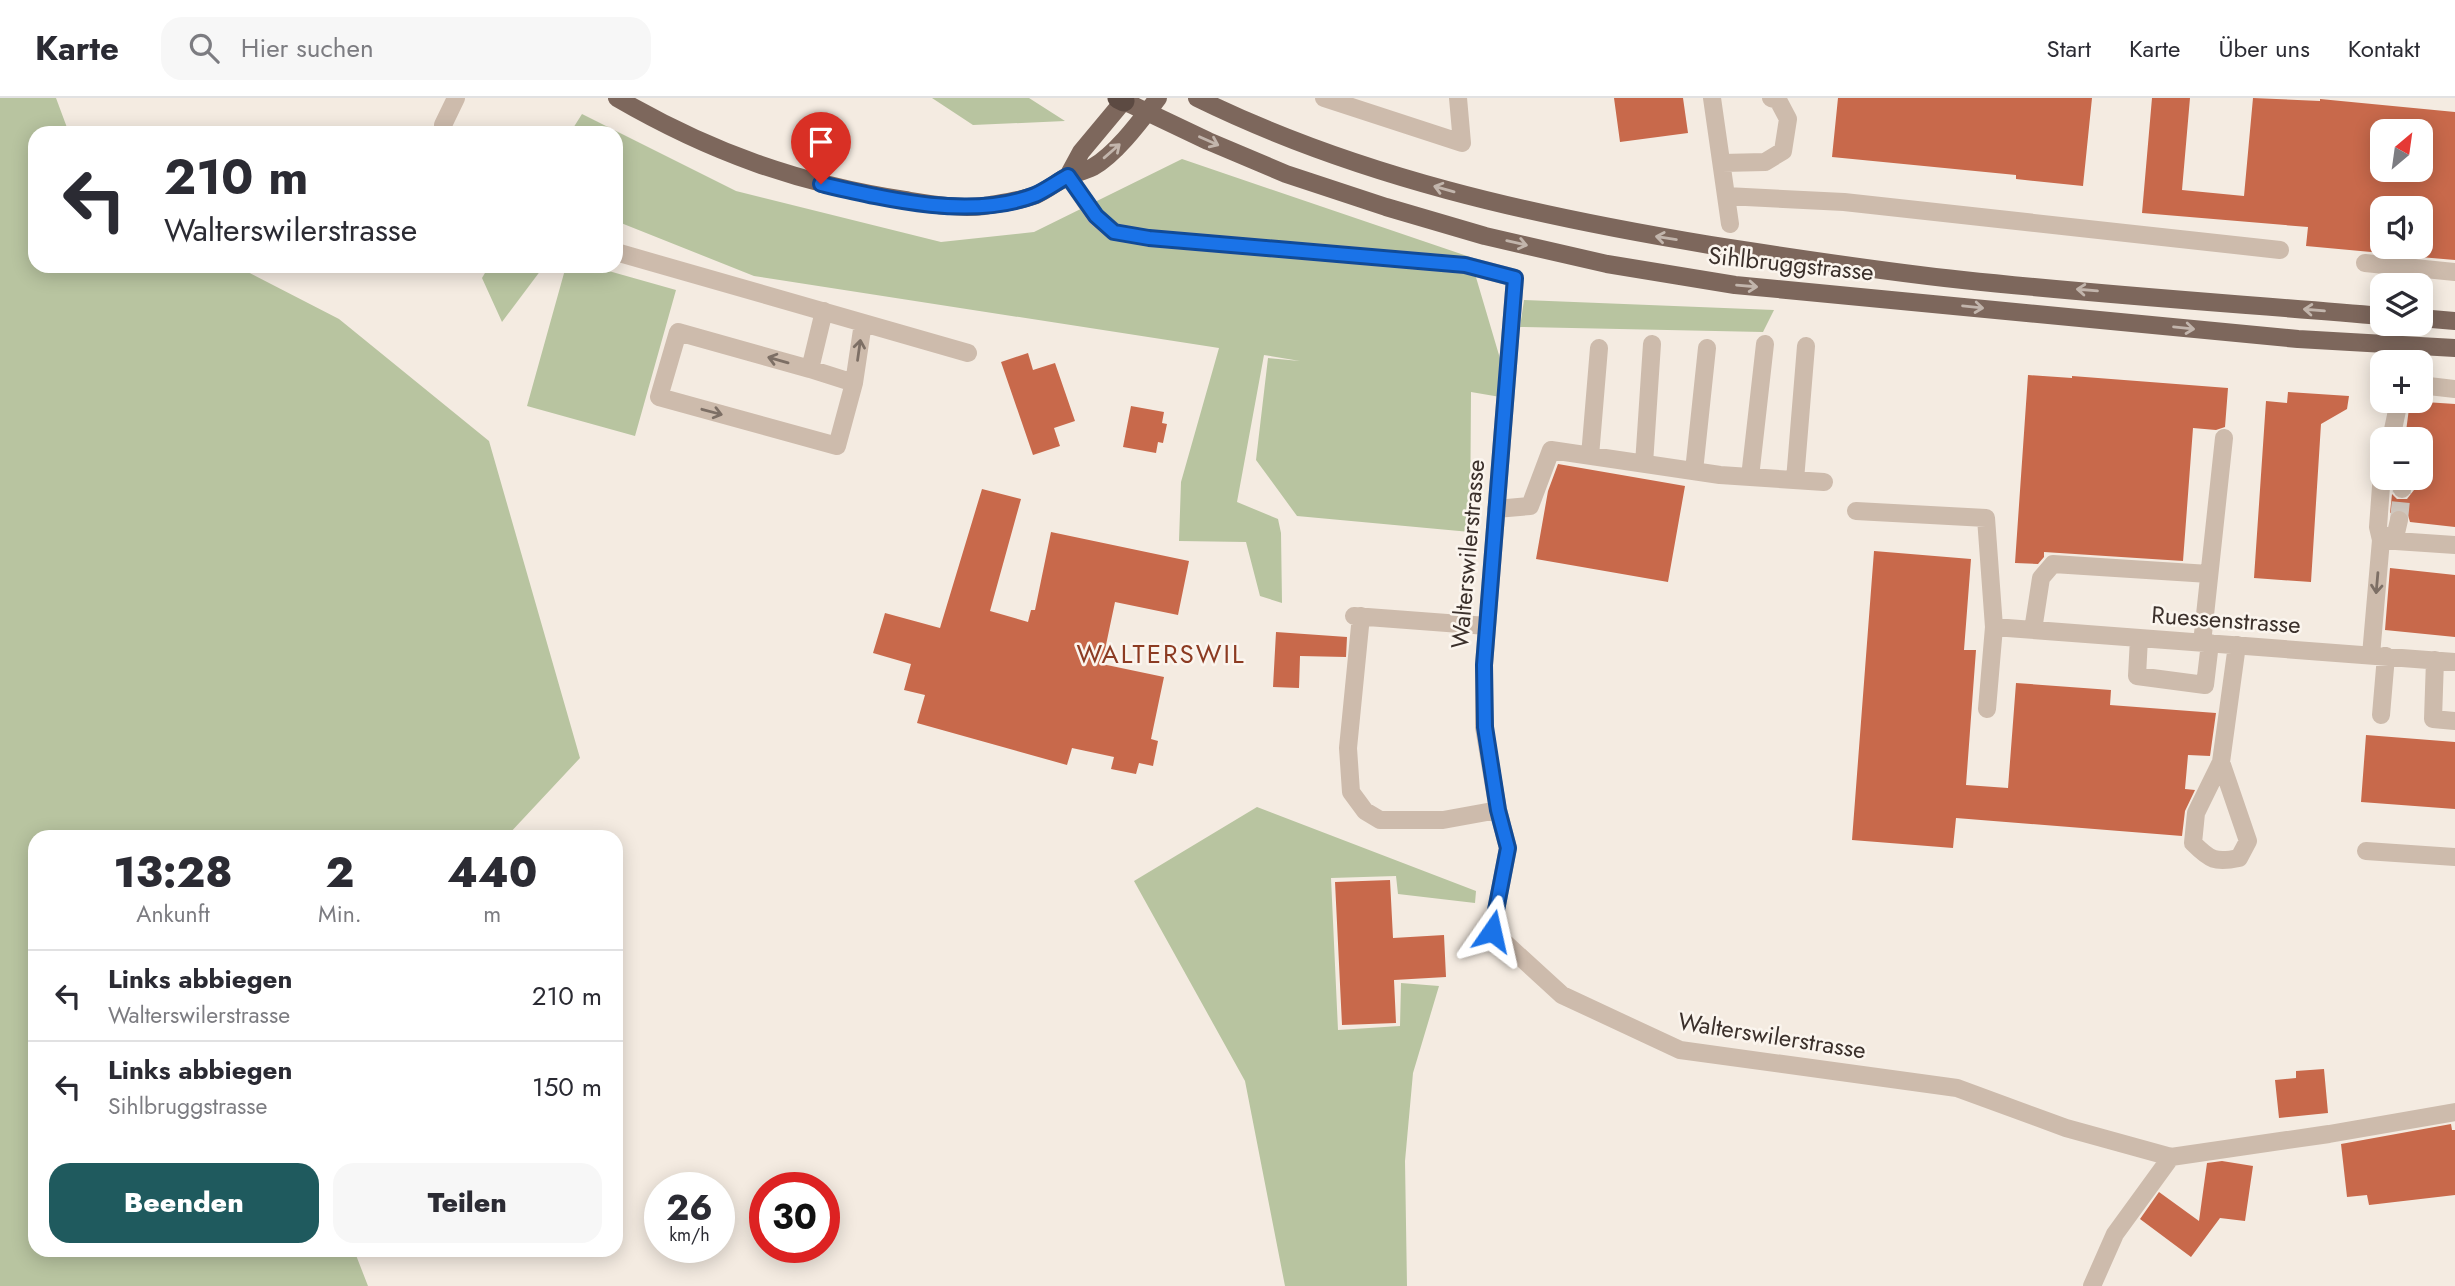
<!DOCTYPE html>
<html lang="de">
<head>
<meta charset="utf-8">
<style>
  body { margin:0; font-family:Jost,sans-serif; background:#f7f7f7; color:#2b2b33; height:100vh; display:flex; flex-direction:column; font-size:26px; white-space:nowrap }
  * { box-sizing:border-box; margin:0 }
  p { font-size:23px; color:#7c7c81 }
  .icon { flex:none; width:38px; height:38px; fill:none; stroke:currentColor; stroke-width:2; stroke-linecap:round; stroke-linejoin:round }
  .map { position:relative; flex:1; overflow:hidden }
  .details { position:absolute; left:28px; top:732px; width:595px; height:427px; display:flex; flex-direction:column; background:#fff; border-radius:21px; box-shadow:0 4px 18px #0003 }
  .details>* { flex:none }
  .hud { position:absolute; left:28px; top:28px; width:595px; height:147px; border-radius:21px; box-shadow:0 4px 18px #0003; background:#fff; color:#2b2b33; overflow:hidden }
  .needle { width:46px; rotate:29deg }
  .controls { position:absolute; left:2370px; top:21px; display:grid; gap:14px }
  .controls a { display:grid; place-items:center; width:63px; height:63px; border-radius:14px; background:#fff; box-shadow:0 4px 18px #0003; font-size:35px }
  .speed { position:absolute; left:644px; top:1074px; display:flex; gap:14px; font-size:35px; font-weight:700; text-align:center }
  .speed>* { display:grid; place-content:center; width:91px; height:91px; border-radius:50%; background:#fff; box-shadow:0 4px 18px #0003; line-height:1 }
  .speed small { font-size:18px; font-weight:400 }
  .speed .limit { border:10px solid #d22; background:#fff; color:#111 }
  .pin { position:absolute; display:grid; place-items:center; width:60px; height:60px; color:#fff; margin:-72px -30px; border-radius:50% 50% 50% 0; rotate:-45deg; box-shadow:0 0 7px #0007 }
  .pin .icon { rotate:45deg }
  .me { position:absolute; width:77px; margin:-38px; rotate:11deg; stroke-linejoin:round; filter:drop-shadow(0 0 5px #0008) }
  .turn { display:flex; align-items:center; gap:24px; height:147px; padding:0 21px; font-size:32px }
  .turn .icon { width:91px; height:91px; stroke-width:2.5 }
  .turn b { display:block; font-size:49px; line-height:60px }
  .eta { display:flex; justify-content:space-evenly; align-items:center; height:119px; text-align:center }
  .eta b { font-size:42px; font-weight:800; line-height:49px }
  .cta { display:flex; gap:14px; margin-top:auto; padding:14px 21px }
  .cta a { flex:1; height:80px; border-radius:21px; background:#1f5a5e; color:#fff; font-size:28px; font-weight:800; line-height:80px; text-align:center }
  .cta a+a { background:#f7f7f7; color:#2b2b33 }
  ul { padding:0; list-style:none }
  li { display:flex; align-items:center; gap:21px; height:91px; padding:0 21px; border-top:2px solid #e1e1e2 }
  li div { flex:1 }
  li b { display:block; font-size:26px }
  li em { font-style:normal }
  header { display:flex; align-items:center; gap:42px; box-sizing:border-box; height:98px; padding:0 35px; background:#fff; border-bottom:2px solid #e1e1e2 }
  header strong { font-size:33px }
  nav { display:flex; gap:38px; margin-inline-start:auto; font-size:24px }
  .search { width:490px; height:63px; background:#f7f7f7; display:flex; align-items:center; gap:18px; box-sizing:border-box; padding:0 24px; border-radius:21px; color:#7c7c81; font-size:26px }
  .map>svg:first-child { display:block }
  .green { fill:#b8c4a0 }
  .building { fill:#c8694b; fill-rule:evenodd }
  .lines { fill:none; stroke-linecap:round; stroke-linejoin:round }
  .minor-tunnel { stroke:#cfc6bd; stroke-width:18; stroke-dasharray:18 9; stroke-linecap:butt }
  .minor { stroke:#cdbbac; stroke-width:18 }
  .major { stroke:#7d675c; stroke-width:18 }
  .highway { stroke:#5c4a42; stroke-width:21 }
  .oneway { stroke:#c2b5ac }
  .oneway2 { stroke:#7d6f65 }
  .route-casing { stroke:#114b97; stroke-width:18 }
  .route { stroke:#1a73e8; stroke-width:12 }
  .labels { text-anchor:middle; stroke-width:5; stroke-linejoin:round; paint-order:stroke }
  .street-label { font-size:24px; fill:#3b302b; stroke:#fbf5ee }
  .neighbourhood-label { font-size:26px; letter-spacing:2px; fill:#8c3b22; stroke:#fbf5ee }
</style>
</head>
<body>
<header>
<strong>Karte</strong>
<div class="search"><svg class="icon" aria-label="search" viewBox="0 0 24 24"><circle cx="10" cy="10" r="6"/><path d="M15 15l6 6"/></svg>Hier suchen</div>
<nav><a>Start</a><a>Karte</a><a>Über uns</a><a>Kontakt</a></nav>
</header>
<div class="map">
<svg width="2455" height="1188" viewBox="0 0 2455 1188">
  <rect width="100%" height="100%" fill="#f4ebe1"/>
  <!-- green -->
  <path class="green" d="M 0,0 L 56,0 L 69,35 L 35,35 L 35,168 L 236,168 L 339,221 L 489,343 L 580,660 L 507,738 L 35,738 L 35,1152 L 354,1152 L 368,1188 L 0,1188 Z
    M 932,0 L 1029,0 L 1065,23 L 973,27 Z
    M 582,16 L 736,93 L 941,144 L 1034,134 L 1182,61 L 1470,159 L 1512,301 L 1471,294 L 1470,434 L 1297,418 L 1256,362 L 1268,260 L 1300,263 L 1264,257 L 1237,404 L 1278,421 L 1281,435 L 1282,505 L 1260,498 L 1246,444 L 1179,443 L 1181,384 L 1219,250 L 754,178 L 616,123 L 616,35 L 570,35 Z
    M 489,168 L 544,168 L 502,224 L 482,180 Z
    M 566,168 L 591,168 L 676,192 L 635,338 L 527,308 Z
    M 1524,202 L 1774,212 L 1763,234 L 1520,229 Z
    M 1257,709 L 1476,793 L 1475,805 L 1398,796 L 1396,778 L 1331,780 L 1338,932 L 1400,928 L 1401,885 L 1439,888 L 1413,975 L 1405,1063 L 1407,1188 L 1285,1188 L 1245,983 L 1134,783 Z"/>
  <!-- building -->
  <path class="building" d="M 1614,0 L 1683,0 L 1688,35 L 1620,44 Z
    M 1838,0 L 2092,0 L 2083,88 L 2016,81 L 2016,77 L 1832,59 Z
    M 2152,0 L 2190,0 L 2182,92 L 2244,98 L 2253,0 L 2320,3 L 2320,1 L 2455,14 L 2455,162 L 2420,159 L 2420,110 L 2382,110 L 2382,155 L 2306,148 L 2308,129 L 2142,115 ZM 2382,33 L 2420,33 L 2420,72 L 2382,72 Z
    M 1028,255 L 1033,272 L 1055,265 L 1075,323 L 1054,330 L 1060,348 L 1033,357 L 1001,264 Z
    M 2028,277 L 2072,280 L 2072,278 L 2228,290 L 2225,329 L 2216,332 L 2193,330 L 2183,463 L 2044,454 L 2044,459 L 2038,466 L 2015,465 Z
    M 2288,294 L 2349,298 L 2347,311 L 2321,326 L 2311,484 L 2254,480 L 2266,303 L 2287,305 Z
    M 2410,303 L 2455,306 L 2455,429 L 2410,424 L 2407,414 L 2401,411 L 2390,415 L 2392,396 L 2397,401 L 2407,401 L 2414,392 L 2416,380 L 2420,380 L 2420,341 L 2405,341 Z
    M 1131,308 L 1164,314 L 1162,325 L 1167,326 L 1163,345 L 1158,344 L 1156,355 L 1123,349 Z
    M 1558,366 L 1685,388 L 1668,484 L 1536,461 L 1548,393 Z
    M 982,391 L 1021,401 L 990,513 L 1028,524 L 1031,512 L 1035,512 L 1051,434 L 1189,463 L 1178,517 L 1115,504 L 1102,566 L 1164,579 L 1151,641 L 1158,643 L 1153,668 L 1139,665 L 1136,676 L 1111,671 L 1114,659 L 1072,650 L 1067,667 L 917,625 L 925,597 L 904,592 L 911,566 L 873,555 L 885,515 L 940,530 Z
    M 1874,453 L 1971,461 L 1964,552 L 1976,552 L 1966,687 L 2008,690 L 2016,585 L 2111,592 L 2110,607 L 2216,615 L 2210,658 L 2188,657 L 2185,691 L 2195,692 L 2185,713 L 2182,738 L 1956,720 L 1953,750 L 1852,742 Z
    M 2390,470 L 2455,477 L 2455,539 L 2385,532 Z
    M 1276,534 L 1347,539 L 1346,559 L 1300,558 L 1299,590 L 1273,589 Z
    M 2366,637 L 2455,644 L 2455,711 L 2361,704 Z
    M 1390,782 L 1393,840 L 1444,837 L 1446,879 L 1394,882 L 1396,925 L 1342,927 L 1335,784 Z
    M 2324,971 L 2328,1015 L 2279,1020 L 2275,982 L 2296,980 L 2296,973 Z
    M 2451,1026 L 2452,1032 L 2455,1032 L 2455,1097 L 2369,1107 L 2367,1097 L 2347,1099 L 2341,1046 Z
    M 2222,1063 L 2253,1068 L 2245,1123 L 2220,1120 L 2191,1159 L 2140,1121 L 2159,1094 L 2199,1123 L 2207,1065 Z"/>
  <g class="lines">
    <!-- minor-tunnel -->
    <path class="minor-tunnel" d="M 2399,422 L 2402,391"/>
    <!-- minor -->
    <path class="minor" d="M 1324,0 L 1462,45 L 1458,0
      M 1712,0 L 1730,126
      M 445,35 L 443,27 L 456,0
      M 1722,65 L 1765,64 L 1783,53 L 1788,21 L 1778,2 L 1771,0
      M 1068,78 L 1096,119 L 1114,134 L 1149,140 L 1465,167 L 1515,180 L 1484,567 L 1484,629 L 1498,712 L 1508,750 L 1492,833 L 1562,897 L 1680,952 L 1957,990 L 2066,1030 L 2171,1059 L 2329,1036 L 2455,1014
      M 1726,98 L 1844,104 L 2280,152
      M 616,154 L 968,255
      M 2365,165 L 2455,174
      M 824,213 L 810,271 L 678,234 L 659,299 L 837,348 L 854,285 L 863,225
      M 810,271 L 854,285
      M 2420,287 L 2455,291
      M 2391,341 L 2399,303
      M 1590,358 L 1599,250
      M 1644,366 L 1652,246
      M 1694,373 L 1707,250
      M 2382,375 L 2378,429 L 2381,442 L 2396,435 L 2399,422
      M 1750,379 L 1765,246
      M 2402,380 L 2402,391
      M 1795,382 L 1806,248
      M 1496,411 L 1530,408 L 1551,352 L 1720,377 L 1824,384
      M 1856,413 L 1986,420 L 1994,529 L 1987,611
      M 1354,518 L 1487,528
      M 1361,518 L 1348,650 L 1351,694 L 1365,713 L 1380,722 L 1443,722 L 1498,712
      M 1994,529 L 2455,564
      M 2033,532 L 2041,480 L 2053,466 L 2209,476
      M 2139,540 L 2137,578 L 2205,587 L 2210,545
      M 2202,545 L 2224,340
      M 2371,557 L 2381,442 L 2455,447
      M 2435,562 L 2433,621 L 2455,623
      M 2381,617 L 2386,558
      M 2221,664 L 2248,743 L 2239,760 C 2215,765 2210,762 2193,745 L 2196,715 L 2221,664 L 2237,547
      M 2366,753 L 2455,759
      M 2092,1188 L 2115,1136 L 2171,1059"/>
    <!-- major -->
    <path class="major" d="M 617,0 C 710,54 799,86 905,102 C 930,106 958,111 984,108 C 1001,105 1020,103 1036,97 C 1047,92 1057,84 1068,78 C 1076,75 1085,73 1093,69 C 1117,55 1141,22 1158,0
      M 1197,0 C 1358,79 1534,118 1710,147 C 1794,160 1878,173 1963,182 C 2102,197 2242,206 2382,218
      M 1124,3 L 1208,43 L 1286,76 L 1386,109 L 1485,138 L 1607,166 L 1735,187 L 2298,241 L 2455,250
      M 1068,78 L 1081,54 L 1126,0
      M 2420,220 L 2455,223"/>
    <!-- highway -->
    <path class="highway" d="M 1118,0 L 1124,3"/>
  </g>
  <!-- one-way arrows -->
  <defs><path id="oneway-shaft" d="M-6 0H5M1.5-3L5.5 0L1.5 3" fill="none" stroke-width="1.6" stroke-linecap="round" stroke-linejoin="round" transform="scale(1.75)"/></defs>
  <g class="oneway">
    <use href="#oneway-shaft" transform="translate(1209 43) rotate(24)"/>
    <use href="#oneway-shaft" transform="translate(1112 53) rotate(-41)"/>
    <use href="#oneway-shaft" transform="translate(1444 91) rotate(-164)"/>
    <use href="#oneway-shaft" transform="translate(1666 140) rotate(-171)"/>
    <use href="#oneway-shaft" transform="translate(1517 145) rotate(13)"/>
    <use href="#oneway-shaft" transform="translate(1747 188) rotate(5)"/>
    <use href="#oneway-shaft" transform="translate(2087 192) rotate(-175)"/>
    <use href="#oneway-shaft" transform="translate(1973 209) rotate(6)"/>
    <use href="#oneway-shaft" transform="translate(2314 212) rotate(-175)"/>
    <use href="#oneway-shaft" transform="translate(2184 230) rotate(6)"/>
  </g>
  <g class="oneway2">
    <use href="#oneway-shaft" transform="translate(859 252) rotate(-82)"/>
    <use href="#oneway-shaft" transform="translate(778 262) rotate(-164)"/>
    <use href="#oneway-shaft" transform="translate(712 314) rotate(15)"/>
    <use href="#oneway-shaft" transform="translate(2377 485) rotate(95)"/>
  </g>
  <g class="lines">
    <!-- route casing -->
    <g class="route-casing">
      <path id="route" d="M 821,86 C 885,101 971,122 1035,97 C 1046,92 1057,84 1068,78 L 1096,118 L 1114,134 L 1149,140 L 1465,167 L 1515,180 L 1484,567 L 1485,629 L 1498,712 L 1508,750 L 1492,833"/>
    </g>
    <!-- route -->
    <use href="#route" class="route"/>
  </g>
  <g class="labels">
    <!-- street labels -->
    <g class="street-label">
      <text transform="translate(1791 166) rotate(6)" y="8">Sihlbruggstrasse</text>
      <text transform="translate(1468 456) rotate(-85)" y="8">Walterswilerstrasse</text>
      <text transform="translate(2226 522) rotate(4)" y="8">Ruessenstrasse</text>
      <text transform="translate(1772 938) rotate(9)" y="8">Walterswilerstrasse</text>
    </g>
    <!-- neighbourhood labels -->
    <g class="neighbourhood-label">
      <text x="1161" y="565">WALTERSWIL</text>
    </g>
  </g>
</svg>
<div class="controls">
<a><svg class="needle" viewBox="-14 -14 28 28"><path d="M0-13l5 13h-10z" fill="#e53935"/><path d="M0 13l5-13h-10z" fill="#7c7c81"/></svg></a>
<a><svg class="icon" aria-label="sound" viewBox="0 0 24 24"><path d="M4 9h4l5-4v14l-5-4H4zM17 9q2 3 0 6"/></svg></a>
<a><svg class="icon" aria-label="layers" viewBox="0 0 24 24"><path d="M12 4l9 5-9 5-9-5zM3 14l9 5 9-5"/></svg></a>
<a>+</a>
<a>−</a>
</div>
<div class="speed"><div>26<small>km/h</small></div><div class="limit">30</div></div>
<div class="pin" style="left:821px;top:86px;background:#d93025"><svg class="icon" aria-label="arrive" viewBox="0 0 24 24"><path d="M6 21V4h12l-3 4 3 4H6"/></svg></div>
<svg class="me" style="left:1492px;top:833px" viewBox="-20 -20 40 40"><path d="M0-17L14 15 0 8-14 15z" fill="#1a73e8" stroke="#fff" stroke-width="4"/></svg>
<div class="hud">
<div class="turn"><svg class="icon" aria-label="left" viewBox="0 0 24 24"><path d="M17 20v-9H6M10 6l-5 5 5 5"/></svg><div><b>210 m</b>Walterswilerstrasse</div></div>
</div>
<section class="details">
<div class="eta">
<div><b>13:28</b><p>Ankunft</p></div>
<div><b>2</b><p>Min.</p></div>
<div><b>440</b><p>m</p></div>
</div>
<ul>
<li><svg class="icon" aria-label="left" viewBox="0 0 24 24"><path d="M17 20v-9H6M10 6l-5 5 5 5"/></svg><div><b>Links abbiegen</b><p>Walterswilerstrasse</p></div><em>210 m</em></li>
<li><svg class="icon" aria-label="left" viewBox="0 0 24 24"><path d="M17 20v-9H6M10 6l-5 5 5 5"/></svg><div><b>Links abbiegen</b><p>Sihlbruggstrasse</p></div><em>150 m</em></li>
</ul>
<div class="cta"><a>Beenden</a><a>Teilen</a></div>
</section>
</div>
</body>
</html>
